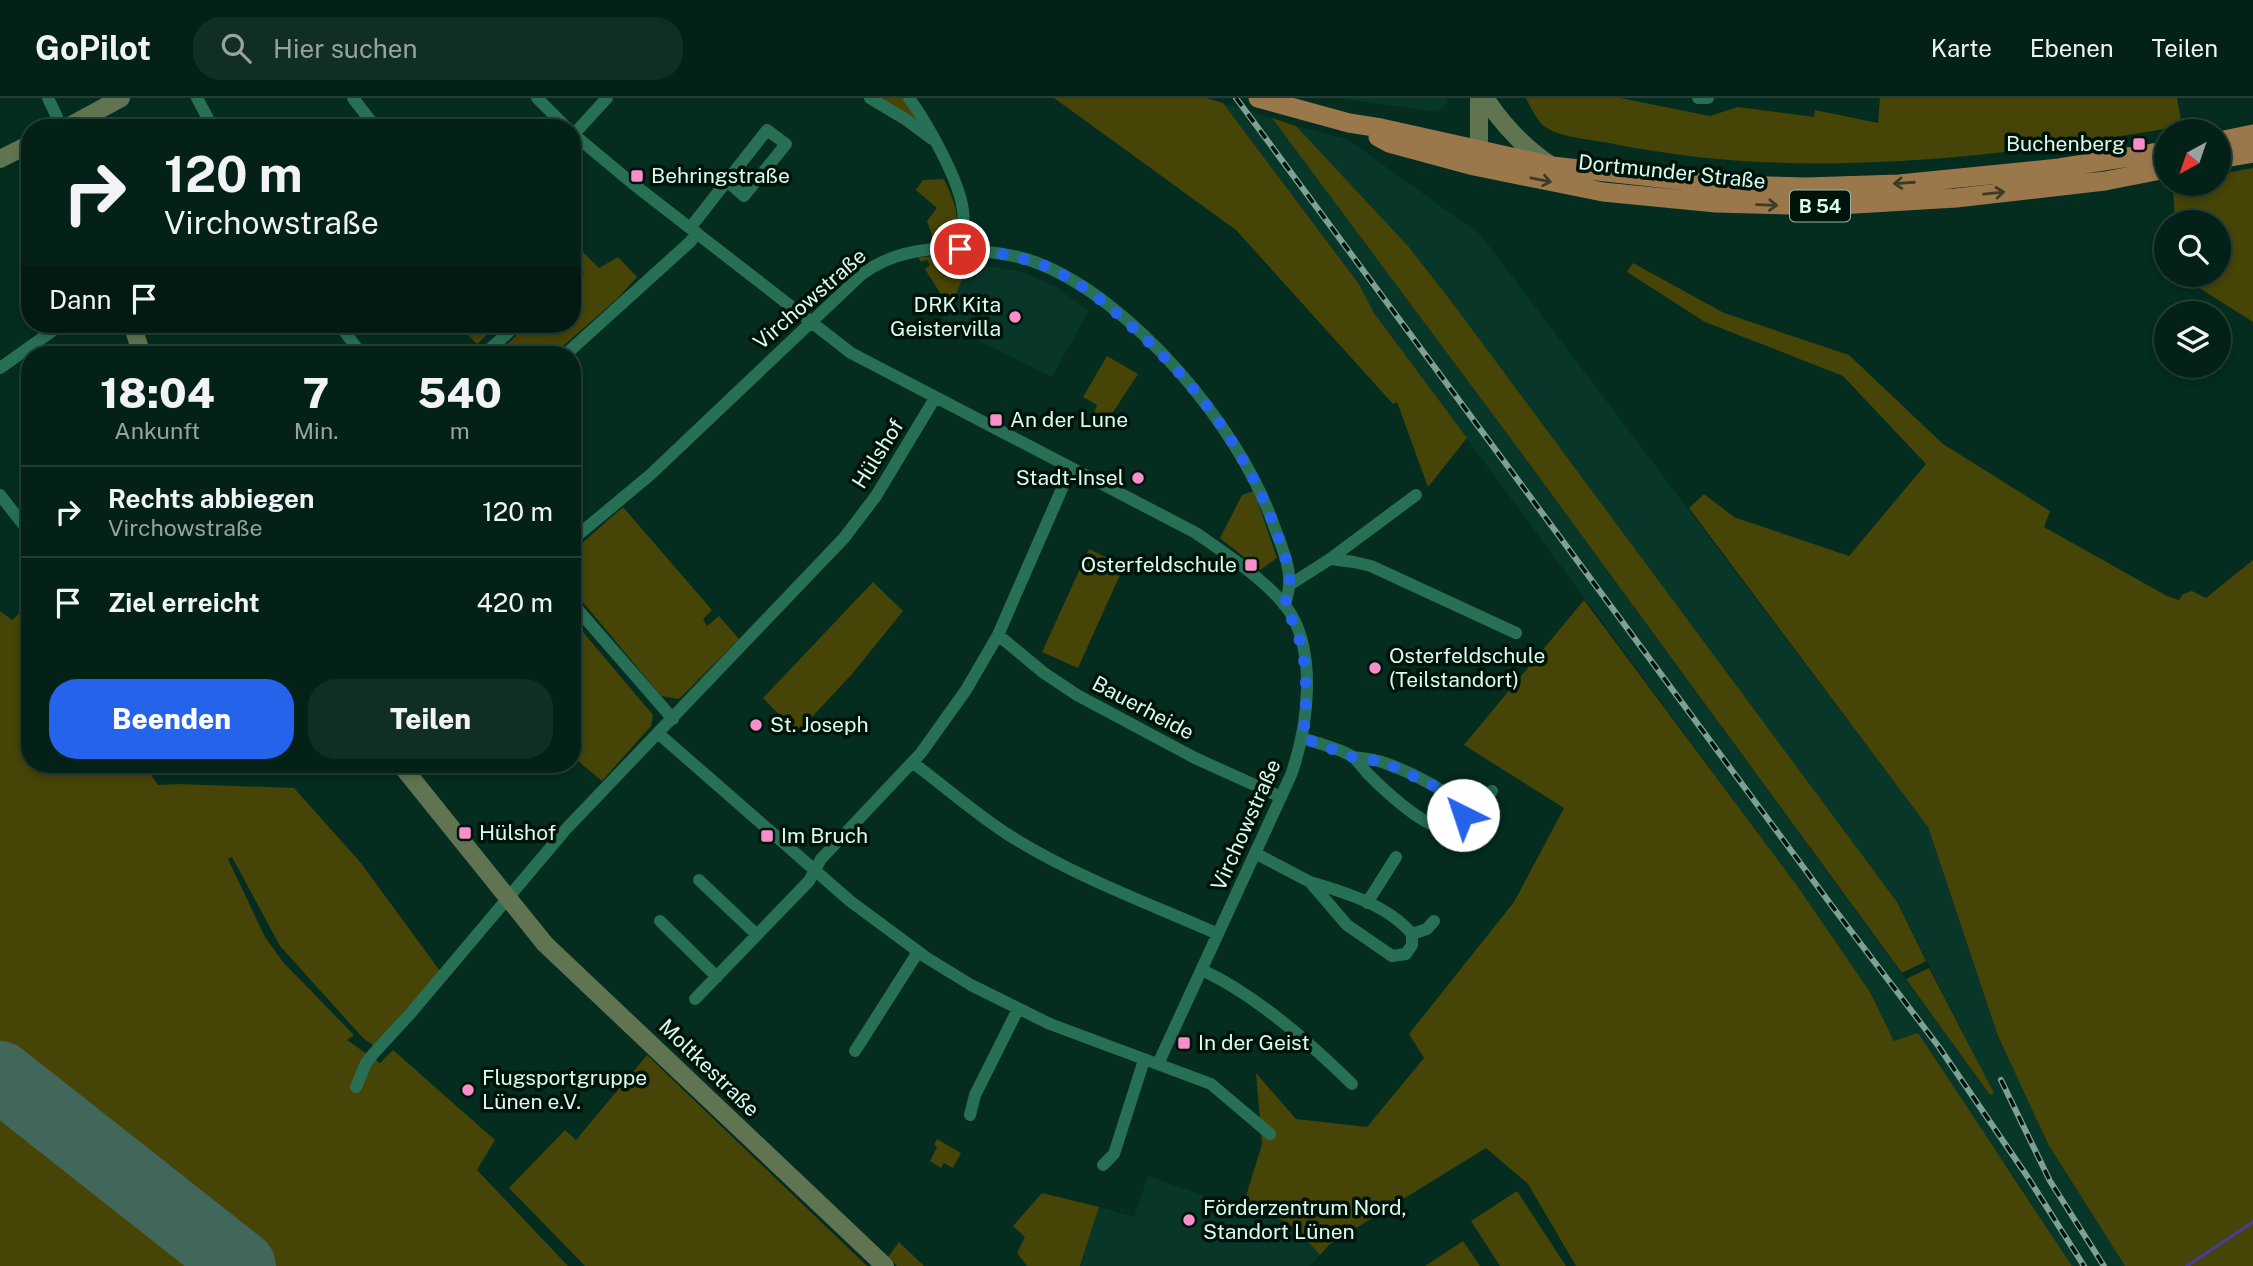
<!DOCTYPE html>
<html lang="de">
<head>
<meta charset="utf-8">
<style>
  body { margin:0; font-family:"Public Sans",sans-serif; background:#112e24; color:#f1f3f6; height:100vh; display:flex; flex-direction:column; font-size:26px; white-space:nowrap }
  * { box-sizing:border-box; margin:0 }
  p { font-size:23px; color:#97a3a1 }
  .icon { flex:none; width:38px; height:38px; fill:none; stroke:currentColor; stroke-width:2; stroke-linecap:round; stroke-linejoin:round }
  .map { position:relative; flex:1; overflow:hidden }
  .panel { position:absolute; left:21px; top:248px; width:560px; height:427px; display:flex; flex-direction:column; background:#032117; border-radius:28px; box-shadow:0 4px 10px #0003,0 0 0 2px #243e36 }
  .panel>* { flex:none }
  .guide { position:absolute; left:21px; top:21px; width:560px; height:214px; border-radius:28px; box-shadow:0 4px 10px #0003,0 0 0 2px #243e36; background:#032117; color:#f1f3f6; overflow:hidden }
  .needle { width:46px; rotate:220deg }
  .tools { position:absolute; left:2154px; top:21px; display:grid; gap:14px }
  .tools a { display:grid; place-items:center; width:77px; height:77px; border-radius:50%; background:#032117; box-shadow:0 4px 10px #0003,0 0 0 2px #243e36; font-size:35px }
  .pin { position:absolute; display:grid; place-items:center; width:60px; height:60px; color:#fff; margin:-30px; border:4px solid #fff; border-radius:50%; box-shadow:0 2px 7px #0007 }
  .me { position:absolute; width:77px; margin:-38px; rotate:319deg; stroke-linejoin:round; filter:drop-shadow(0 0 5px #0008) }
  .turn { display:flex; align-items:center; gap:24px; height:147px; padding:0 28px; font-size:32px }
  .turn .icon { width:91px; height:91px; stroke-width:2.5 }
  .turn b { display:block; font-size:49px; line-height:60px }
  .then { display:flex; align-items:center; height:66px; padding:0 28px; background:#0003; gap:14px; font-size:26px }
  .eta { display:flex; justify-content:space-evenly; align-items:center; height:119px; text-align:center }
  .eta b { font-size:42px; font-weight:800; line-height:49px }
  .primary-button { display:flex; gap:14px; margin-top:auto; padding:14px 28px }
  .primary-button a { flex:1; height:80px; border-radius:28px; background:#2563eb; color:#fff; font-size:28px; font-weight:800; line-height:80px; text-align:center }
  .primary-button a+a { background:#112e24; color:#f1f3f6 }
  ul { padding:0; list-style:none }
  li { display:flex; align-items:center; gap:21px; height:91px; padding:0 28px; border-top:2px solid #243e36 }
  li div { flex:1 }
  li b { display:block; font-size:26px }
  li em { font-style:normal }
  header { display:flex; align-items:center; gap:42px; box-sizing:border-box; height:98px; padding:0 35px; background:#032117; border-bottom:2px solid #243e36 }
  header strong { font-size:33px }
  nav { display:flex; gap:38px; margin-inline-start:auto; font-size:24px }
  .search { width:490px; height:63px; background:#112e24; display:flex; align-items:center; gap:18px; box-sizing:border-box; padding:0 24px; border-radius:28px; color:#97a3a1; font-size:26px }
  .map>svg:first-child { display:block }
  .built { fill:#083729 }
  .green { fill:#464407 }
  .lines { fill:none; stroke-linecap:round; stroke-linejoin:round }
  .stream { stroke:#4a3e8c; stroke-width:3.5 }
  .runway { stroke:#40675a; stroke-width:70 }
  .street { stroke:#277056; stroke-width:12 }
  .secondary { stroke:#617451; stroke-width:18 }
  .primary { stroke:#9b784c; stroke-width:19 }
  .rail-casing { stroke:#7da294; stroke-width:6 }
  .rail { stroke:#00130a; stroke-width:3.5; stroke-dasharray:10; stroke-linecap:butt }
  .oneway { stroke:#3e3b24 }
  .route { stroke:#2563eb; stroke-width:12; stroke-dasharray:0 21.6 }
  .poi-dot { fill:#f98fca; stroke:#00130a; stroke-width:2.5 }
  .labels { text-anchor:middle; stroke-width:7; stroke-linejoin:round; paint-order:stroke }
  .shield { fill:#00130a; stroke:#98b6a8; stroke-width:2 }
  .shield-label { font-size:19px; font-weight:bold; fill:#d9fcec }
  .poi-label { font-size:21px; fill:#d9fcec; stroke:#00130a; text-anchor:start }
  .street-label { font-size:21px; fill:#d9fcec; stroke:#00130a }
</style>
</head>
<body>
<header>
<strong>GoPilot</strong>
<div class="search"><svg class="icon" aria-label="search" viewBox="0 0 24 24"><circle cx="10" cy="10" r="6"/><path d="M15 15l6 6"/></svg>Hier suchen</div>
<nav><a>Karte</a><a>Ebenen</a><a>Teilen</a></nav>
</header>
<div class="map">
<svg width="2253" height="1168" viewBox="0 0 2253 1168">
  <rect width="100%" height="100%" fill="#042c1f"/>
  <!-- built -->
  <path class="built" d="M 1338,0 L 1447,0 L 1447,6 L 1438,14 Z
    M 1223,5 L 1272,20 L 1517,349 L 1990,997 L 1993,994 L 1897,804 L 1451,203 L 1408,148 L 1296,28 L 1347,41 L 1481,137 L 1928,729 L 1998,938 L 2048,1046 L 2125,1168 L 2072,1168 L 2008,1069 L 1895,944 L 1870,894 L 1798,789 L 1374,215 L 1359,186 Z
    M 970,165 L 1024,174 L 1056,189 L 1089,213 L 1052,279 L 941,224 Z
    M 1148,1078 L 1242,1111 L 1258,1112 L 1273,1117 L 1299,1132 L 1320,1157 L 1309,1168 L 1081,1168 L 1099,1109 L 1134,1119 Z"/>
  <!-- green -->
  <path class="green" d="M 877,0 L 904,0 L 922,26 Z
    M 1054,0 L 1206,0 L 1223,5 L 1359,186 L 1374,215 L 1467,340 L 1428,389 L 1397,304 L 1393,306 L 1236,132 Z
    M 1526,0 L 1620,0 L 1710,18 L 1738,9 L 1814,19 L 1815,12 L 1878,25 L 1880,0 L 2177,0 L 2182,28 C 1996,60 1801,84 1614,46 C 1596,42 1561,40 1547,30 C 1537,24 1531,10 1526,0 Z
    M 1272,20 L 1296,28 L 1408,148 L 1451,203 L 1897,804 L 1926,863 L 1902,875 L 1517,349 Z
    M 2253,70 L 2253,224 L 2179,177 L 2219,177 L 2219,124 L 2175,124 L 2173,88 L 2219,86 L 2219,76 Z
    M 944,81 C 952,99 967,127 947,143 L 934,143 L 927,123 L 937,110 L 916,92 L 923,82 Z
    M 572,143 L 599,170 L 618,159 L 637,179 L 618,200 L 553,257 L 495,257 L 529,226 L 572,226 L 572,186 L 584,175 L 572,159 Z
    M 944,158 L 978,161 L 981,167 L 970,165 L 953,202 L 940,195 L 925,171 L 930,167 L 927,162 L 921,164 L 918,159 Z
    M 1633,165 L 1724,215 L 1849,257 L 1943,346 L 2050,413 L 2044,429 L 2167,498 L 2179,502 L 2183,496 L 2192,493 L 2206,500 L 2253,462 L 2253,1168 L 2125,1168 L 2048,1046 L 1998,938 L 1928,729 L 1689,410 L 1704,396 L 1734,419 L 1849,458 L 1926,366 L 1843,278 L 1705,224 L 1627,174 Z
    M 457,226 L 499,226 L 477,246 Z
    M 1107,258 L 1138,276 L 1106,325 L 1093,318 L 1097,307 L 1083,299 Z
    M 1254,393 L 1277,460 L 1260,472 L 1220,440 L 1242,397 Z
    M 623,409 L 712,512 L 703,521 L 707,528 L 719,518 L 739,541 L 679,601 L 661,598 L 572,491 L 572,454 Z
    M 1089,451 L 1124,468 L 1078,570 L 1042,554 Z
    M 873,484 L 903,513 L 852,576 L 797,635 L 763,600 Z
    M 1584,502 L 1798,789 L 1870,894 L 1894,943 L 1918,935 L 2072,1168 L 1576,1168 L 1528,1086 L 1486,1050 L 1330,1146 L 1320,1157 C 1297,1130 1279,1113 1242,1111 L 1262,1046 L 1256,975 L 1296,1021 L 1367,1029 L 1424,960 L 1409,936 L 1514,804 L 1564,710 L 1464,647 Z
    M 30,506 L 30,667 L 144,667 L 158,687 L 179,686 L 294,690 L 361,765 L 440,873 L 374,948 L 363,940 L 280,848 L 232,759 L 228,761 L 265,839 L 283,864 L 354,937 L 347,942 L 380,965 L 393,952 L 495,1042 L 477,1072 L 568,1168 L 0,1168 L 0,513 L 12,522 Z
    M 572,521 L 653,617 L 651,628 L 602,683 L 572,658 Z
    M 1929,870 L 1994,995 L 1990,997 L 1906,881 Z
    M 647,957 L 867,1168 L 585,1168 L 509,1090 L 565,1032 L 576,1042 Z
    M 937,1041 L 961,1055 L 953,1070 L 944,1065 L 941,1070 L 930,1063 L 937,1049 L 934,1047 Z
    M 1517,1093 L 1566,1168 L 1500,1168 L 1471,1123 Z
    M 1042,1095 L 1099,1109 L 1080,1168 L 1027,1168 L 1017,1155 L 1025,1139 L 1013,1128 Z
    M 1463,1143 L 1480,1168 L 1425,1168 Z
    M 899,1144 L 924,1168 L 897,1168 L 888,1159 Z"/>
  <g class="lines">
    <!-- stream -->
    <path class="stream" d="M 2187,1168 L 2253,1124"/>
    <!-- runway -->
    <path class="runway" d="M 0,978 L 241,1168"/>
    <!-- street -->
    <path class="street" d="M 48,0 L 62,30
      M 197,0 L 213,30
      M 353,0 L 376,30
      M 537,0 L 567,30
      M 870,0 L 905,21 L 932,41
      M 909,0 C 927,25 960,83 963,113 C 965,126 962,138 960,151
      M 1698,0 L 1708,0
      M 572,35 L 632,85 L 851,255 L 1196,435 C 1226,456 1260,478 1284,506 C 1319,549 1308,629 1291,677 L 1158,966
      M 574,36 L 607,0
      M 690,130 L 767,32 L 786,46 L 744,98 L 727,83
      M 339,226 L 362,257
      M 483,257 L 518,226
      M 565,257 L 690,144 L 697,135
      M 0,270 L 62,226
      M 0,397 L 30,435
      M 572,442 L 650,377 L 861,177 C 891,154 930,148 967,152 C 990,154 1013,156 1035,164 C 1133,201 1239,329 1273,425 C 1283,453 1297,479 1284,507
      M 1330,461 L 1354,464 L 1371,468 L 1516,535
      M 1291,486 L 1330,461 L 1416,397
      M 572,505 L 673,621
      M 998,537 L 1044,575 L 1077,597 L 1195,660 L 1281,699
      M 659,636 L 850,803 L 927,860 L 971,887 L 1050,926 L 1211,986 L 1270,1036
      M 1303,640 C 1316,645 1342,651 1353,659 C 1358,663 1363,670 1367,675 C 1380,688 1448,756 1462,721 C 1471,700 1402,671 1385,665 C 1375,661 1363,660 1353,659
      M 913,665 C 947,690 979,719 1015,741 C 1079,780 1150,806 1218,836
      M 1463,713 L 1492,693
      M 1255,755 L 1310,784 L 1347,827 L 1392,858 L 1406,856 L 1412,847 L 1412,836 C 1388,807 1344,794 1310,784
      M 699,782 L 757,837
      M 1367,805 L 1396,759
      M 660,823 L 717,879
      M 1412,836 L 1427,831 L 1434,823
      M 1202,872 C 1256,897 1309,944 1352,986
      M 695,901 L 809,783 L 821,761 L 921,655 L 966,592 L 998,537 L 1071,370
      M 855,953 L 918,854
      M 356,989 L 366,965 L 374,955 L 410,916 L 567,730 L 844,440 L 876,398 L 935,300
      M 970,1017 L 975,997 L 1018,911
      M 1103,1067 L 1114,1056 L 1144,962"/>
    <!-- secondary -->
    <path class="secondary" d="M 1485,0 C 1503,27 1522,48 1549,66
      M 66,30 L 121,0
      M 0,61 L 30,46
      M 1475,63 L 1479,42 L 1479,0
      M 132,226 L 142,257
      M 401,667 L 545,846 L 885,1168"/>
    <!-- primary -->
    <path class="primary" d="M 1258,0 L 1349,25 L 1381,30 L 1552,68 L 1723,87 L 1806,89 L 1899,86 L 2059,70 L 2166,53
      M 1378,39 L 1389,45 L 1474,68 L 1603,94 L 1716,105 L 1822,108 L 1956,100 L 2105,83 L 2166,71
      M 2219,43 L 2253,36
      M 2219,61 L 2253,55"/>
    <!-- rail casing -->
    <g class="rail-casing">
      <path id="rail" d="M 1236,0 L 1832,808 L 1939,949 L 2027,1078 L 2084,1168
        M 2001,982 L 2050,1083 L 2104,1168"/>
    </g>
    <!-- rail -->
    <use href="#rail" class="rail"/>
  </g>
  <!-- one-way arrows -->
  <defs><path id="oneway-shaft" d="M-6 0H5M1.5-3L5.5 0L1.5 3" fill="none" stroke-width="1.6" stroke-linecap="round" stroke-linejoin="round" transform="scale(1.75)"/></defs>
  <g class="oneway">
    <use href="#oneway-shaft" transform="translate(1541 82) rotate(11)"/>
    <use href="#oneway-shaft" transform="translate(1904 85) rotate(176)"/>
    <use href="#oneway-shaft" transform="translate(1994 95) rotate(-6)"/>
    <use href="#oneway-shaft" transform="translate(1767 107) rotate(2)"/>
  </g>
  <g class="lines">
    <!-- route -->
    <path class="route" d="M 960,151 C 994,154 1027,158 1058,174 C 1085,188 1109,208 1131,228 C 1197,285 1247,353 1277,435 C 1285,461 1297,481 1284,507 C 1310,549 1308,593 1303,640 L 1353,659 L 1384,664 L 1434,688 L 1460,706 L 1463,717"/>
  </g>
  <!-- markers -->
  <g class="poi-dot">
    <rect x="2132" y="39" width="14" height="14" rx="3.5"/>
    <rect x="630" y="71" width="14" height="14" rx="3.5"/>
    <circle cx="1015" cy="219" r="7"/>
    <rect x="989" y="315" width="14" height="14" rx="3.5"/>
    <circle cx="1138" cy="380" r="7"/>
    <rect x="1244" y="460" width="14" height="14" rx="3.5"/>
    <circle cx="1375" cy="570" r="7"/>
    <circle cx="756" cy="627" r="7"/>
    <rect x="458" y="728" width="14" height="14" rx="3.5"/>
    <rect x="760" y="731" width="14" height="14" rx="3.5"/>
    <rect x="1177" y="938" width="14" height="14" rx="3.5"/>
    <circle cx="468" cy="992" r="7"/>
    <circle cx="1189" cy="1122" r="7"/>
  </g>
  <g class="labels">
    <!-- shield labels -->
    <rect class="shield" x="1790" y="92.5" width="60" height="31" rx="5"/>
    <g class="shield-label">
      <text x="1820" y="115">B 54</text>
    </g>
    <!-- poi labels -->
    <g class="poi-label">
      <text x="2125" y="53" text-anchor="end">Buchenberg</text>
      <text x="651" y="85">Behringstraße</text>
      <text x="1001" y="214" text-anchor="end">DRK Kita<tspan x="1001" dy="24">Geistervilla</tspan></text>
      <text x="1010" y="329">An der Lune</text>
      <text x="1124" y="387" text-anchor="end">Stadt-Insel</text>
      <text x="1237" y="474" text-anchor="end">Osterfeldschule</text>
      <text x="1389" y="565">Osterfeldschule<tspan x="1389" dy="24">(Teilstandort)</tspan></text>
      <text x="770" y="634">St. Joseph</text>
      <text x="479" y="742">Hülshof</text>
      <text x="781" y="745">Im Bruch</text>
      <text x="1198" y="952">In der Geist</text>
      <text x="482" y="987">Flugsportgruppe<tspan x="482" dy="24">Lünen e.V.</tspan></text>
      <text x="1203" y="1117">Förderzentrum Nord,<tspan x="1203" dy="24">Standort Lünen</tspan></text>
    </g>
    <!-- street labels -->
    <g class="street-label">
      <text transform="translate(1672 74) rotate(6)" y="7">Dortmunder Straße</text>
      <text transform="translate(810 201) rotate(-41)" y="7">Virchowstraße</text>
      <text transform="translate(878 356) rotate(-58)" y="7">Hülshof</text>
      <text transform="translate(1143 610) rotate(28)" y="7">Bauerheide</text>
      <text transform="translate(1246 727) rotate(-66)" y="7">Virchowstraße</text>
      <text transform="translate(709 970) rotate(44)" y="7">Moltkestraße</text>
    </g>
  </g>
</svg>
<div class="tools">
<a><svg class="needle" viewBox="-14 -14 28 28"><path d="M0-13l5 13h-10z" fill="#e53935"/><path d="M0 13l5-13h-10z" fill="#97a3a1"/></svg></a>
<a><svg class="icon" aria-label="search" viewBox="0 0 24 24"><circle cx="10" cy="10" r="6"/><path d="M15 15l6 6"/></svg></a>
<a><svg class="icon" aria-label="layers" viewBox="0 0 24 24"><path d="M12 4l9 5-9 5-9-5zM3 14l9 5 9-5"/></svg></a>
</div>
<div class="pin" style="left:960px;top:151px;background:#d93025"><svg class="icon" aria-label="arrive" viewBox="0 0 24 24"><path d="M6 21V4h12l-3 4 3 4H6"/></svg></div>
<svg class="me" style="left:1463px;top:717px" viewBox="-20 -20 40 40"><circle r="19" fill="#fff"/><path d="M0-13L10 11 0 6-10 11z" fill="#2563eb"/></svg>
<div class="guide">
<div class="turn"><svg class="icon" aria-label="right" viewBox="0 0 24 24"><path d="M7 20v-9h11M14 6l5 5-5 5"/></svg><div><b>120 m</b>Virchowstraße</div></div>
<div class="then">Dann<svg class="icon" aria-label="arrive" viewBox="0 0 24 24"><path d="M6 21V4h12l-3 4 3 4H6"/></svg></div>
</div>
<section class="panel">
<div class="eta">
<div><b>18:04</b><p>Ankunft</p></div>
<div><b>7</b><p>Min.</p></div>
<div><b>540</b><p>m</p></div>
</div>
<ul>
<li><svg class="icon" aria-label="right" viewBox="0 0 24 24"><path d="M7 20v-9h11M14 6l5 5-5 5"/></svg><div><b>Rechts abbiegen</b><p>Virchowstraße</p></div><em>120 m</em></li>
<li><svg class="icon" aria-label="arrive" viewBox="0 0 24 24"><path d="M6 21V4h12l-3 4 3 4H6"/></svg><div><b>Ziel erreicht</b></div><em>420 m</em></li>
</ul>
<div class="primary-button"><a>Beenden</a><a>Teilen</a></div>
</section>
</div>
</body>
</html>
